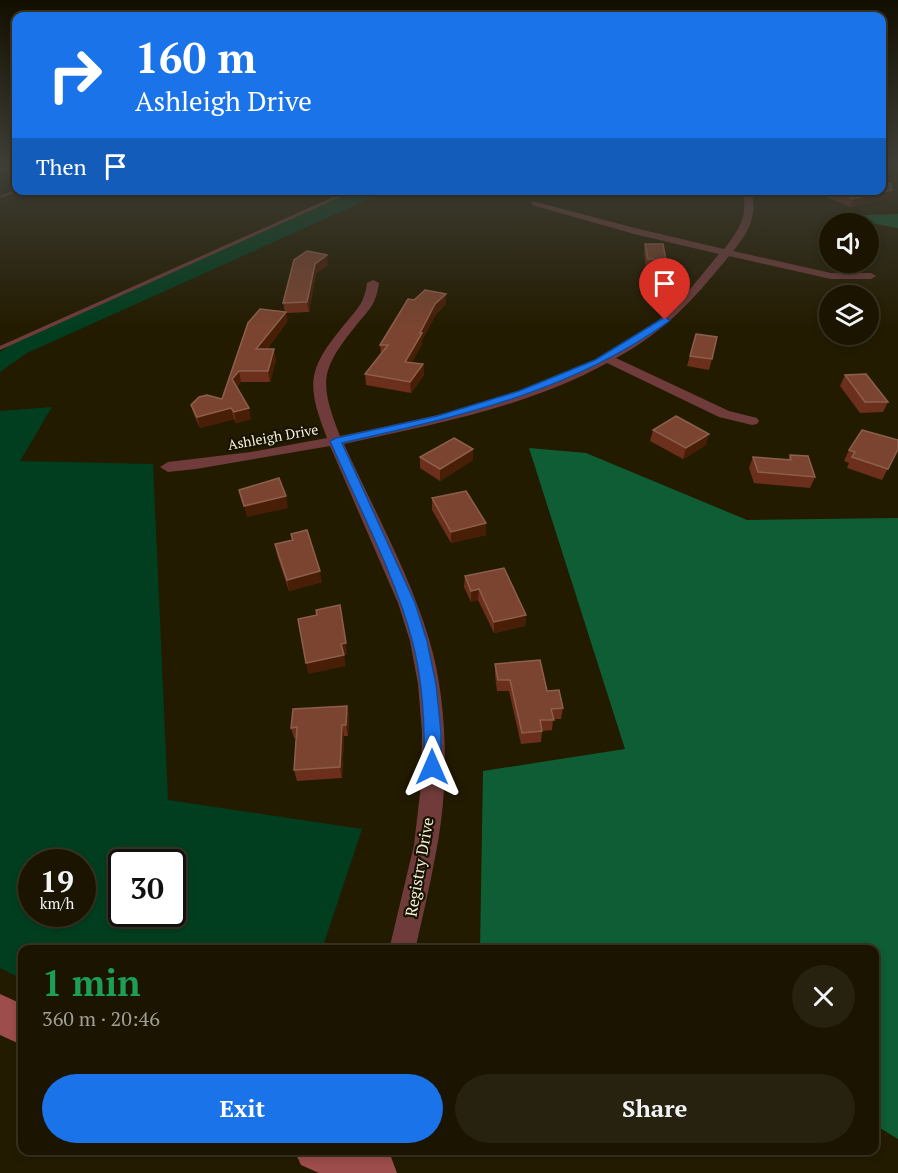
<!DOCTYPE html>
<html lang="en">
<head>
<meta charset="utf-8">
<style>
  body { margin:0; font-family:"PT Serif",serif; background:#27210f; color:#f1f3f6; height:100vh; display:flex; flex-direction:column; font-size:22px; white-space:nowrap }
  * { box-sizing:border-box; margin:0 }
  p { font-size:20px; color:#9f9e99 }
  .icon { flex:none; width:33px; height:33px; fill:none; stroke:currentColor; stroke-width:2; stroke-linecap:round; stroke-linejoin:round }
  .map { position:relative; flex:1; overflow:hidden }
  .details { position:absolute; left:18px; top:945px; width:861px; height:210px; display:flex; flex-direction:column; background:#1a1400; border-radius:12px; box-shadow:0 3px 9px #0003,0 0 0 2px #383322 }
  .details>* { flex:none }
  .hud { position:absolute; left:12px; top:12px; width:874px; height:183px; border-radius:12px; box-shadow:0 3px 9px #0003,0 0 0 2px #383322; background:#1a73e8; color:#fff; overflow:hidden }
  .buttons { position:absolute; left:819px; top:213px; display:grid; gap:12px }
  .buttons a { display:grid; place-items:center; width:60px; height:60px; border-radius:50%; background:#1a1400; box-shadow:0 3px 9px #0003,0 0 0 2px #383322; font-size:30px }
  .speed { position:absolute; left:18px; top:849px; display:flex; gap:12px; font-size:30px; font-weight:700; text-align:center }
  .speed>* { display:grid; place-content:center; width:78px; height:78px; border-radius:50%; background:#1a1400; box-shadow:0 3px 9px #0003,0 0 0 2px #383322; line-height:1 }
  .speed small { font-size:15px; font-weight:400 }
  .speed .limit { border:3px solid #111; border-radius:9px; background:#fff; color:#111 }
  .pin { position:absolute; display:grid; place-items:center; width:51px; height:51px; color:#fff; margin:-62px -26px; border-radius:50% 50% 50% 0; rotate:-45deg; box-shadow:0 0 6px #0007 }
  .pin .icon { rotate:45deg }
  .me { position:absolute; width:66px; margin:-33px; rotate:0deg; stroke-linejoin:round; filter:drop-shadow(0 0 4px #0008) }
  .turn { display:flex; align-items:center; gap:21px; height:126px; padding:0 24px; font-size:27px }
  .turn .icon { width:78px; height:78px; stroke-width:2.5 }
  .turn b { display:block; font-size:42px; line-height:51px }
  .then { display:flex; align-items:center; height:57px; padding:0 24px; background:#0003; gap:12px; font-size:22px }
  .round { display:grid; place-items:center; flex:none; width:63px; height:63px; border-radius:32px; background:#27210f }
  .head { display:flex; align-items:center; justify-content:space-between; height:102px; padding:0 24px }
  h1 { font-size:36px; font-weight:700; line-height:45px; color:#1e9e55 }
  .primary-button { display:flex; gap:12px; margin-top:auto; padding:12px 24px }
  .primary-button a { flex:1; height:69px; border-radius:36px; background:#1a73e8; color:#fff; font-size:24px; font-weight:700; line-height:69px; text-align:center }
  .primary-button a+a { background:#27210f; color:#f1f3f6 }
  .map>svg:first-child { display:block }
  .green { fill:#003e1f; fill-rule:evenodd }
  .forest { fill:#0e5d34 }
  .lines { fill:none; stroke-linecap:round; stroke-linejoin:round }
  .lane { fill:#6f3c3b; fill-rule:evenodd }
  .street { fill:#6f3c3b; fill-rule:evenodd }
  .secondary { fill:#9d4d4b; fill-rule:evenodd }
  .wall { fill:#6b2f1b }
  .shaded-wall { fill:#481e07 }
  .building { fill:#7a4430; stroke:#8d5f4b; stroke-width:1.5 }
  .route { fill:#1a73e8; stroke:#114b97; stroke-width:1.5 }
  .labels { text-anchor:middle; stroke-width:4.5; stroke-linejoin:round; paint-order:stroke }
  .far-street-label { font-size:14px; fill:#f5f1de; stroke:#181200 }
  .street-label { font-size:16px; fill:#f5f1de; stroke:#181200 }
</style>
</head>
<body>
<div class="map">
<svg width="898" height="1173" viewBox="0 0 898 1173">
  <rect width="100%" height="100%" fill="#231b00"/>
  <!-- green -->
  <path class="green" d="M 350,191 L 387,191 L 27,353 L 0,372 L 0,352 L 13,343 Z
    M 52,407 L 20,461 L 153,464 L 168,800 L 362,829 L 322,949 L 22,950 L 22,979 L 0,968 L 0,411 ZM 32,862 L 82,862 L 82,914 L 32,914 ZM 122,862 L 172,862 L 172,914 L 122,914 Z"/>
  <!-- forest -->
  <path class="forest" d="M 898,214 L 898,228 L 832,216 Z
    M 529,448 L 586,453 L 747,520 L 898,518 L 898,1139 L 875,1125 L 874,950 L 480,949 L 483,771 L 625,749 Z"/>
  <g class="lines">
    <!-- lane -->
    <path class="lane" d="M 16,190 L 23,190 L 0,198 L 0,196 Z
      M 349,190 L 356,190 L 0,350 L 0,346 Z"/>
    <!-- street -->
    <path class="street" d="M 742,190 L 751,190 C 758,215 749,232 733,251 L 831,273 L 871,273 L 876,276 L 871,279 L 831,279 L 729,256 C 694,299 666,331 616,358 L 729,411 L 757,418 L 759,421 L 757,424 L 752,425 L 719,417 L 607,363 C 527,407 432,425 344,444 C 372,506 410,575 429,639 C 448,701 449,784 437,847 C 431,881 423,915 415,950 L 389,950 L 414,845 L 421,785 L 422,732 L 418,684 L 410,641 L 398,603 L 330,446 L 196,469 L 168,472 L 160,467 L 168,462 L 251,452 L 327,438 C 304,380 309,367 349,319 C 359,307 365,300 367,283 L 373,280 L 379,283 C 376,303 371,308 358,323 C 321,369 318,380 340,436 C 449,413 573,391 661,318 C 683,299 701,276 719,254 L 634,234 L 532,205 L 532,201 L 639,229 L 724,249 C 739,230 749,215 742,190 Z"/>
    <!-- secondary -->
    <path class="secondary" d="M 0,994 L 22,1004 L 22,1045 L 0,1035 Z
      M 294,1150 L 374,1150 L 391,1157 L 397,1173 L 319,1173 L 301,1165 Z"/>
  </g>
  <!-- wall -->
  <path class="wall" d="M 0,164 L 16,164 L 16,176 L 0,170 Z
    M 819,190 L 892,190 L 889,198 L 850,207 L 818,193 Z
    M 645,244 L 666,260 L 664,270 L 646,269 L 644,253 Z
    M 294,260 L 328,265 L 316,273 L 309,312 L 286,313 L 287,322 L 267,349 L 276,360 L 270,382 L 241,382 L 237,387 L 251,419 L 236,423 L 234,419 L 200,428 L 194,415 L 191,405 L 222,399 L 248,323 L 285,312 L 283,303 Z
    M 446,304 L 436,314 L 422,340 L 422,344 L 411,363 L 423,364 L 424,375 L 411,393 L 366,385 L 365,374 L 381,354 L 380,345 Z
    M 696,334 L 712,359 L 709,370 L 687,366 Z
    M 845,375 L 888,402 L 883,412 L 860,413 L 840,386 Z
    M 653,430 L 706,445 L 683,459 L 650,441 Z
    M 898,449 L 882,480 L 847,468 L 849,463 L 844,461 L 849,450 Z
    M 790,455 L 815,477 L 810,488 L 754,483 L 749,468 L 753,457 L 788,459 Z
    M 420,457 L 473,460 L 440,481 L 420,468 Z
    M 432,498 L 486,535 L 451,543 L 432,510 Z
    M 291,534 L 322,582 L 289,591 L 277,555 L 275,544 L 292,540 Z
    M 465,576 L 526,615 L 525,626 L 494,633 L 478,600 L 471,602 L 464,587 Z
    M 495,664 L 547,691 L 563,708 L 561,719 L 553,719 L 552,730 L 542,731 L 541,742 L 521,744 L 509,691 L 497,691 L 495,675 Z
    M 347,706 L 349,717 L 348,736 L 344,736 L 342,778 L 297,781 L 294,770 L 296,738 L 294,738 L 291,728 Z"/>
  <!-- shaded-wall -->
  <path class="shaded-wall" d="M 892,190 L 889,198 L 850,207 L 853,199 Z
    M 327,255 L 328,265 L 316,273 L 309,312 L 307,302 L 315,264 Z
    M 446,294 L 446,304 L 436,314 L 422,340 L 422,344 L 406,373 L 405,362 L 435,304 Z
    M 286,312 L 287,322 L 258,360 L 256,349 Z
    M 274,349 L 276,360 L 270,382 L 268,371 Z
    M 423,364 L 424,375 L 411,393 L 410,382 Z
    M 239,371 L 241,382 L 235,390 L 232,379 Z
    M 231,408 L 234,419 L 200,428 L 197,417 Z
    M 249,408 L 251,419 L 236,423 L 234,412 Z
    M 709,434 L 706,445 L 683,459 L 686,448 Z
    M 473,449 L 473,460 L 440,481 L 440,469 Z
    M 286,496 L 288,508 L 247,517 L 244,506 Z
    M 486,523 L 486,535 L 451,543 L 451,532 Z
    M 320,571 L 322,582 L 289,591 L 287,580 Z
    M 479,589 L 478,600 L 471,602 L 471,591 Z
    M 526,615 L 525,626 L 494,633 L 494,622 Z
    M 346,643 L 347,654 L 343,655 L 341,644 Z
    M 344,655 L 346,666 L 308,674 L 306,663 Z
    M 347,706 L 349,717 L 348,736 L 346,725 Z
    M 342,725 L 344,736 L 342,778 L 340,767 Z"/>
  <!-- building -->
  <path class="building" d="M 6,164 L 16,164 L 16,168 Z
    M 882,183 L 891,183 L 892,190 L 853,199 L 833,190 L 882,190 Z
    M 645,244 L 663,244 L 666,260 L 648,259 Z
    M 307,251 L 327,255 L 315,264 L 307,302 L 283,303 L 294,260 Z
    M 425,290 L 446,294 L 435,304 L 420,333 L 422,333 L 405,362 L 423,364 L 410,382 L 365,374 L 388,345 L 380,345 L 408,299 L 414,300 Z
    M 260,309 L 286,312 L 256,349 L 274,349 L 268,371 L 239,371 L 232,379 L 249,408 L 234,412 L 231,408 L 197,417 L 191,405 L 199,397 L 207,395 L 222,399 L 248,323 Z
    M 696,334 L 717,337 L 712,359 L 690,356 Z
    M 866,374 L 888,402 L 865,402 L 845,375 Z
    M 676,416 L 709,434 L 686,448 L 653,430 Z
    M 862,430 L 898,440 L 898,449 L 888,469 L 852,457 L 855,452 L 849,450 Z
    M 454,438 L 473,449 L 440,469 L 420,457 Z
    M 790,455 L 808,456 L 815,477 L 758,472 L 753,457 L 791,460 Z
    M 279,478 L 286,496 L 244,506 L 239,490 Z
    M 466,491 L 486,523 L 451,532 L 432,498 Z
    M 307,530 L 320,571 L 287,580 L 275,544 L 293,540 L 291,534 Z
    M 504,568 L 526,615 L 494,622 L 479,589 L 471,591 L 465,576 Z
    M 340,605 L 346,643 L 341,644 L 344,655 L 306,663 L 298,619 L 317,615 L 316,610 Z
    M 540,660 L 547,691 L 559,690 L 563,708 L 551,709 L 554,720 L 540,720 L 542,731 L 522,733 L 510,680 L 498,680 L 495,664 Z
    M 347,706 L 346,725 L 342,725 L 340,767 L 294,770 L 297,727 L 291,728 L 293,709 Z"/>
  <!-- sky -->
  <linearGradient id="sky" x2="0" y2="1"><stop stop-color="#130f00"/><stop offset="0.5" stop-color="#3f3f37"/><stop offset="1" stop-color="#3f3f37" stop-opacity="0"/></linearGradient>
  <rect width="898" height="328" fill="url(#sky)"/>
  <!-- route -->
  <path class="route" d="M 665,317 L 670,320 L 668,322 C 570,392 458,417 342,443 L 415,603 L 427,641 L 436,684 L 441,732 L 441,767 L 438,772 L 432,775 L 427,772 L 424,767 C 425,725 423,681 412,640 C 395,575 357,504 330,441 L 336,438 L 437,416 L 519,391 L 595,360 Z"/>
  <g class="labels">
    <!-- far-street labels -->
    <g class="far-street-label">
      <text transform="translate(273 437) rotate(-10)" y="5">Ashleigh Drive</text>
    </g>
    <!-- street labels -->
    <g class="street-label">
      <text transform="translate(419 867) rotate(-80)" y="6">Registry Drive</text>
    </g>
  </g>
</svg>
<div class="buttons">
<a><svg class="icon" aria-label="sound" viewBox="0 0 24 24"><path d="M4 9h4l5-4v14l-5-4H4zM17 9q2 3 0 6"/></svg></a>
<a><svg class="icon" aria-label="layers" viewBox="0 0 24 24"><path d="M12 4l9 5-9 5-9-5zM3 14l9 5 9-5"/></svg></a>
</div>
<div class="speed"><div>19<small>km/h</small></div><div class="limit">30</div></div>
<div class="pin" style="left:665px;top:320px;background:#d93025"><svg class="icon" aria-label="arrive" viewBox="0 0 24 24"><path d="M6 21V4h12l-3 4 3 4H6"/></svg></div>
<svg class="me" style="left:432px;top:767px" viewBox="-20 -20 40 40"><path d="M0-17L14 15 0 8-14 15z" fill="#1a73e8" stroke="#fff" stroke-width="4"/></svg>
<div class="hud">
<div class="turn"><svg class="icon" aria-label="right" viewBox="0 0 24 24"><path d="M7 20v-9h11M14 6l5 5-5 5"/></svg><div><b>160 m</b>Ashleigh Drive</div></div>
<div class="then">Then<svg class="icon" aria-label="arrive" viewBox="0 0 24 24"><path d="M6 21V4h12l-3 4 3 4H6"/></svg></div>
</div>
<section class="details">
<div class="head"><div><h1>1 min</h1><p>360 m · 20:46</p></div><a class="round"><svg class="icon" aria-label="close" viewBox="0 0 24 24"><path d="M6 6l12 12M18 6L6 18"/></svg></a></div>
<div class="primary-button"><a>Exit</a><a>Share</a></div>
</section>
</div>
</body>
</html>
